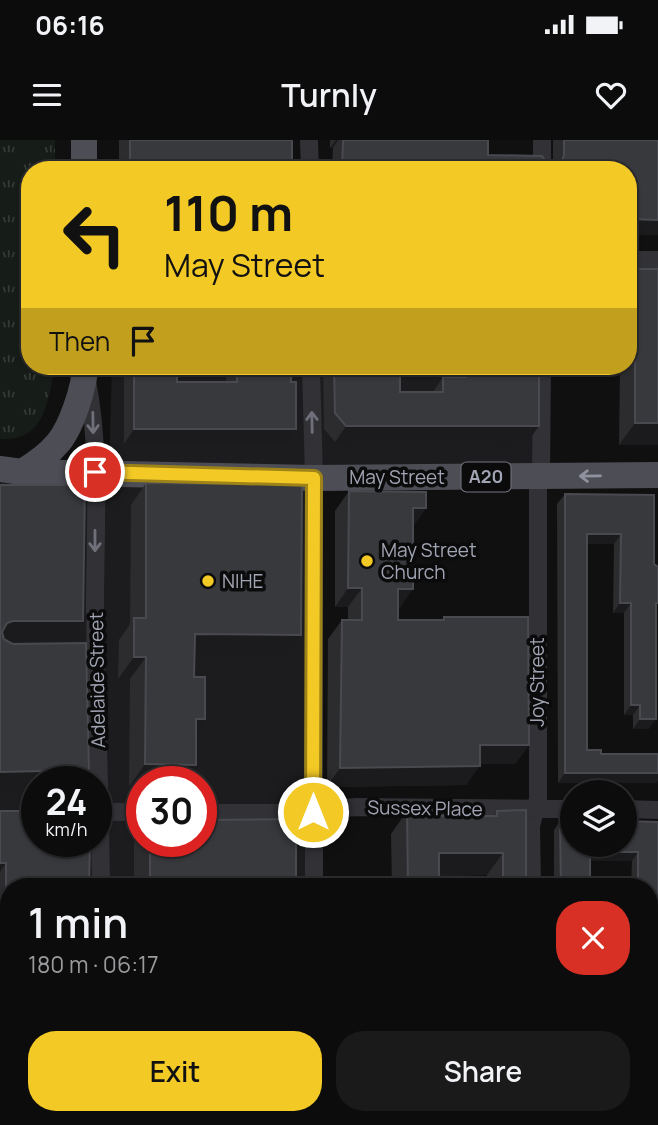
<!DOCTYPE html>
<html lang="en">
<head>
<meta charset="utf-8">
<style>
  body { margin:0; font-family:Manrope,sans-serif; background:#1a1a1b; color:#f1f3f6; height:100vh; display:flex; flex-direction:column; font-size:26px; white-space:nowrap }
  * { box-sizing:border-box; margin:0 }
  p { font-size:23px; color:#9a9b9d }
  .icon { flex:none; width:38px; height:38px; fill:none; stroke:currentColor; stroke-width:2; stroke-linecap:round; stroke-linejoin:round }
  .map { position:relative; flex:1; overflow:hidden }
  .drawer { position:absolute; left:0px; top:738px; width:658px; height:247px; display:flex; flex-direction:column; background:#0c0c0d; border-radius:28px 28px 0 0; box-shadow:0 2px 5px #0004,0 0 0 2px #2c2c2e }
  .drawer>* { flex:none }
  .hud { position:absolute; left:21px; top:21px; width:616px; height:214px; border-radius:28px; box-shadow:0 2px 5px #0004,0 0 0 2px #2c2c2e; background:#f3c926; color:#111; overflow:hidden }
  .buttons { position:absolute; left:560px; top:640px; display:grid; gap:14px }
  .buttons a { display:grid; place-items:center; width:77px; height:77px; border-radius:50%; background:#0c0c0d; box-shadow:0 2px 5px #0004,0 0 0 2px #2c2c2e; font-size:35px }
  .speed { position:absolute; left:21px; top:626px; display:flex; gap:14px; font-size:35px; font-weight:700; text-align:center }
  .speed>* { display:grid; place-content:center; width:91px; height:91px; border-radius:50%; background:#0c0c0d; box-shadow:0 2px 5px #0004,0 0 0 2px #2c2c2e; line-height:1 }
  .speed small { font-size:18px; font-weight:400 }
  .speed .limit { border:10px solid #d22; background:#fff; color:#111 }
  .pin { position:absolute; display:grid; place-items:center; width:60px; height:60px; color:#fff; margin:-30px; border:4px solid #fff; border-radius:50%; box-shadow:0 2px 7px #0007 }
  .me { position:absolute; width:77px; margin:-38px; rotate:0deg; stroke-linejoin:round; filter:drop-shadow(0 0 5px #0008) }
  .turn { display:flex; align-items:center; gap:24px; height:147px; padding:0 28px; font-size:32px }
  .turn .icon { width:91px; height:91px; stroke-width:2.5 }
  .turn b { display:block; font-size:49px; line-height:60px }
  .then { display:flex; align-items:center; height:66px; padding:0 28px; background:#0003; gap:14px; font-size:26px }
  .round { display:grid; place-items:center; flex:none; width:74px; height:74px; border-radius:28px; background:#1a1a1b }
  .head { display:flex; align-items:center; justify-content:space-between; height:119px; padding:0 28px }
  h1 { font-size:42px; font-weight:600; line-height:52px }
  .cta { display:flex; gap:14px; margin-top:auto; padding:14px 28px }
  .cta a { flex:1; height:80px; border-radius:28px; background:#f3c926; color:#111; font-size:28px; font-weight:600; line-height:80px; text-align:center }
  .cta a+a { background:#1a1a1b; color:#f1f3f6 }
  .status { display:flex; justify-content:space-between; align-items:center; height:49px; padding:0 35px; background:#0c0c0d; direction:ltr }
  .status svg { height:19px; fill:currentColor }
  header { display:flex; justify-content:space-between; align-items:center; height:91px; padding:0 28px; background:#0c0c0d; font-size:32px; font-weight:600 }
  .map>svg:first-child { display:block }
  .built { fill:#1c1c1e; fill-rule:evenodd }
  .park { fill:url(#park-tufts) }
  .lines { fill:none; stroke-linecap:round; stroke-linejoin:round }
  .street { stroke:#313136; stroke-width:18 }
  .primary { stroke:#4d4e55; stroke-width:26 }
  .wall { fill:#2c2c2f }
  .shaded-wall { fill:#1b1b1d }
  .building { fill:#38393d; stroke:#494a4f; stroke-width:2 }
  .oneway { stroke:#6f707a }
  .oneway2 { stroke:#90939f }
  .route-casing { stroke:#9e8319; stroke-width:18 }
  .route { stroke:#f3c926; stroke-width:12 }
  .poi-dot { fill:#f3c926; stroke:#0b0b0c; stroke-width:2.5 }
  .labels { text-anchor:middle; stroke-width:7; stroke-linejoin:round; paint-order:stroke }
  .shield { fill:#0b0b0c; stroke:#747680; stroke-width:2 }
  .shield-label { font-size:18px; font-weight:bold; fill:#a1a4b2 }
  .street-label { font-size:19px; fill:#a1a4b2; stroke:#0b0b0c }
  .poi-label { font-size:19px; fill:#a1a4b2; stroke:#0b0b0c; text-anchor:start }
</style>
</head>
<body>
<div class="status"><b>06:16</b><svg viewBox="0 0 49 12"><path d="M0 12V9h3v3zM5 12V6h3v6zM10 12V3h3v9zM15 12V0h3v12zM26 1h20v11H26zM47 4h2v5h-2z"/></svg></div>
<header><svg class="icon" aria-label="menu" viewBox="0 0 24 24"><path d="M4 6h16M4 12h16M4 18h16"/></svg>Turnly<svg class="icon" aria-label="heart" viewBox="0 0 24 24"><path d="M12 20l-8-8c-3-5 5-10 8-4 3-6 11-1 8 4z"/></svg></header>
<div class="map">
<svg width="658" height="985" viewBox="0 0 658 985">
  <defs>
    <pattern id="park-tufts" width="24" height="20" patternUnits="userSpaceOnUse" patternTransform="scale(1.75)"><rect width="24" height="20" fill="#161c18"/><path d="M3 7l-1-3M5 7V3M7 7l1-3M15 17l-1-3M17 17v-4M19 17l1-3" fill="none" stroke="#353a37"/></pattern>
  </defs>
  <rect width="100%" height="100%" fill="#101011"/>
  <!-- built -->
  <path class="built" d="M 112,226 L 536,226 L 535,329 L 312,330 L 314,747 L 9,747 L 9,976 L 0,985 L 0,326 L 109,326 ZM 37,642 L 96,642 L 96,702 L 37,702 ZM 142,642 L 201,642 L 201,702 L 142,702 Z"/>
  <!-- park -->
  <path class="park" d="M 0,0 L 55,0 L 55,30 L 30,30 L 30,226 L 55,226 C 48,259 46,302 0,299 Z"/>
  <g class="lines">
    <!-- street -->
    <path class="street" d="M 309,0 L 310,30
      M 542,0 L 542,30
      M 628,120 L 658,120
      M 311,226 L 314,338 L 314,747
      M 87,241 C 101,313 95,390 95,464 C 96,559 100,653 101,747
      M 625,669 L 658,670
      M 96,672 L 142,672
      M 201,673 L 287,673 L 357,667 L 572,669
      M 532,747 L 531,686 L 538,659 L 538,348 L 541,337 L 542,226
      M 649,842 L 658,842
      M 649,976 L 658,976
      M 0,978 L 315,983
      M 532,985 L 533,976"/>
    <!-- primary -->
    <path class="primary" d="M 84,0 L 84,30
      M 0,329 L 22,332 L 314,338 L 658,335
      M 22,332 C 35,324 47,316 57,304 C 71,289 85,246 85,226"/>
  </g>
  <!-- wall -->
  <path class="wall" d="M 119,0 L 292,0 L 292,30 L 119,30 Z
    M 330,0 L 488,0 L 488,15 L 553,26 L 553,0 L 658,0 L 658,95 L 628,95 L 628,30 L 332,30 L 333,8 L 330,8 Z
    M 635,129 L 658,305 L 619,305 L 620,226 L 628,226 L 628,139 Z
    M 124,226 L 177,226 L 177,242 L 226,242 L 226,226 L 291,226 L 285,304 L 124,304 Z
    M 323,226 L 400,226 L 400,252 L 433,252 L 443,237 L 455,237 L 455,226 L 539,226 L 539,286 L 528,301 L 335,302 L 324,289 Z
    M 224,331 L 271,344 L 301,495 L 285,517 L 195,517 L 196,625 L 183,642 L 142,642 L 142,647 L 129,647 L 130,539 L 118,539 L 119,500 L 130,484 L 131,365 L 146,343 L 215,344 Z
    M 349,351 L 426,368 L 413,386 L 400,468 L 398,468 L 398,480 L 442,480 L 444,477 L 529,605 L 515,624 L 480,624 L 466,645 L 327,647 L 328,499 L 342,480 L 348,480 L 348,467 L 335,467 L 335,371 Z
    M 565,354 L 654,355 L 654,424 L 656,473 L 649,589 L 633,589 L 633,575 L 624,575 L 624,473 L 613,473 L 614,404 L 587,404 L 587,610 L 601,614 L 658,614 L 658,640 L 656,643 L 558,643 L 557,364 Z
    M 0,671 L 9,747 L 9,778 L 0,778 Z
    M 407,671 L 436,676 L 493,676 L 497,671 L 526,747 L 487,747 L 487,735 L 439,736 L 439,747 L 392,747 L 391,694 Z
    M 560,681 L 658,682 L 658,815 L 649,815 L 649,747 L 631,747 L 632,721 L 590,721 L 590,747 L 554,747 L 554,690 Z
    M 142,691 L 142,702 L 201,702 L 296,747 L 134,747 L 134,703 Z
    M 365,976 L 471,976 L 470,985 L 365,985 Z"/>
  <!-- shaded-wall -->
  <path class="shaded-wall" d="M 336,0 L 338,0 L 333,8 L 330,8 Z
    M 628,79 L 658,80 L 658,95 L 628,95 Z
    M 635,283 L 658,283 L 658,305 L 619,305 Z
    M 346,286 L 539,286 L 528,301 L 335,302 Z
    M 134,289 L 296,289 L 285,304 L 124,304 Z
    M 413,368 L 426,368 L 412,387 Z
    M 587,394 L 621,394 L 614,404 L 580,404 Z
    M 348,448 L 362,448 L 348,467 L 335,467 Z
    M 398,449 L 413,449 L 400,468 L 385,468 Z
    M 620,463 L 631,463 L 624,473 L 613,473 Z
    M 13,481 L 83,481 L 70,500 L 0,501 L 0,494 L 7,483 Z
    M 195,494 L 301,495 L 285,517 L 179,517 Z
    M 134,517 L 146,517 L 130,539 L 118,539 Z
    M 631,565 L 640,565 L 633,575 L 624,575 Z
    M 196,579 L 205,579 L 189,602 Z
    M 640,579 L 656,579 L 649,589 L 633,589 Z
    M 480,605 L 529,605 L 515,624 L 466,624 Z
    M 145,624 L 196,625 L 183,642 L 142,642 L 142,647 L 129,647 Z
    M 480,626 L 466,645 L 327,647 L 340,628 Z
    M 89,630 L 80,642 L 37,642 L 37,650 L 0,651 L 0,632 Z
    M 565,633 L 658,633 L 658,640 L 656,643 L 558,643 Z
    M 590,712 L 638,712 L 632,721 L 584,721 Z
    M 439,713 L 503,713 L 487,735 L 423,736 Z
    M 0,723 L 6,723 L 0,732 Z
    M 6,759 L 9,759 L 9,778 L 0,778 L 0,767 Z
    M 649,806 L 658,806 L 658,815 L 649,815 Z
    M 649,875 L 658,875 L 658,884 L 649,884 Z
    M 0,937 L 9,937 L 9,957 L 0,957 Z
    M 649,946 L 658,946 L 658,955 L 649,955 Z"/>
  <!-- building -->
  <path class="building" d="M 130,0 L 292,0 L 292,30 L 130,30 Z
    M 343,0 L 488,0 L 488,15 L 542,16 L 547,24 L 554,26 L 562,21 L 564,15 L 564,0 L 658,0 L 658,80 L 628,79 L 628,30 L 342,30 Z
    M 635,129 L 658,129 L 658,283 L 635,283 Z
    M 134,226 L 177,226 L 177,242 L 237,242 L 237,226 L 291,226 L 291,242 L 296,242 L 296,289 L 134,289 Z
    M 334,226 L 400,226 L 400,252 L 443,252 L 443,237 L 466,237 L 466,226 L 539,226 L 539,286 L 346,286 L 335,273 Z
    M 224,331 L 271,331 L 271,344 L 302,344 L 301,495 L 195,494 L 194,537 L 205,537 L 205,579 L 196,579 L 196,625 L 145,624 L 146,517 L 134,517 L 134,478 L 146,478 L 146,343 L 224,344 Z
    M 0,345 L 85,345 L 83,481 L 13,481 L 7,483 L 2,492 L 4,499 L 13,504 L 86,503 L 89,630 L 0,632 Z
    M 349,351 L 426,352 L 426,368 L 413,368 L 413,449 L 398,449 L 398,480 L 444,480 L 444,477 L 528,477 L 529,605 L 480,605 L 480,626 L 340,628 L 342,480 L 362,480 L 362,448 L 348,448 Z
    M 565,354 L 654,355 L 654,424 L 658,427 L 658,463 L 656,463 L 656,579 L 640,579 L 640,565 L 631,565 L 631,463 L 620,463 L 621,394 L 587,394 L 587,610 L 601,610 L 601,614 L 658,614 L 658,633 L 565,633 Z
    M 526,670 L 526,747 L 503,747 L 503,713 L 439,713 L 439,747 L 408,747 L 407,671 L 436,671 L 436,676 L 497,676 L 497,671 Z
    M 0,671 L 37,671 L 37,702 L 90,702 L 89,747 L 9,747 L 9,759 L 6,759 L 6,723 L 0,723 Z
    M 296,679 L 296,747 L 150,747 L 150,702 L 201,702 L 201,680 Z
    M 560,681 L 572,681 L 572,705 L 625,705 L 625,681 L 658,682 L 658,806 L 649,806 L 649,747 L 638,747 L 638,712 L 590,712 L 590,747 L 561,747 Z
    M 0,829 L 9,829 L 9,937 L 0,937 Z
    M 649,849 L 658,849 L 658,875 L 649,875 Z
    M 649,921 L 658,922 L 658,946 L 649,946 Z
    M 377,976 L 471,976 L 470,985 L 376,985 Z
    M 0,978 L 100,980 L 100,985 L 0,985 Z"/>
  <!-- one-way arrows -->
  <defs><path id="oneway-shaft" d="M-6 0H5M1.5-3L5.5 0L1.5 3" fill="none" stroke-width="1.6" stroke-linecap="round" stroke-linejoin="round" transform="scale(1.75)"/></defs>
  <g class="oneway">
    <use href="#oneway-shaft" transform="translate(312 282) rotate(-91)"/>
    <use href="#oneway-shaft" transform="translate(93 283) rotate(89)"/>
    <use href="#oneway-shaft" transform="translate(95 401) rotate(90)"/>
  </g>
  <use class="oneway2" href="#oneway-shaft" transform="translate(590 336) rotate(179)"/>
  <g class="lines">
    <!-- route casing -->
    <g class="route-casing">
      <path id="route" d="M 95,332 L 314,338 L 313,672"/>
    </g>
    <!-- route -->
    <use href="#route" class="route"/>
  </g>
  <!-- markers -->
  <g class="poi-dot">
    <circle cx="367" cy="421" r="7"/>
    <circle cx="208" cy="441" r="7"/>
  </g>
  <g class="labels">
    <!-- shield labels -->
    <rect class="shield" x="461.5" y="322.5" width="49" height="29" rx="5"/>
    <g class="shield-label">
      <text x="486" y="343">A20</text>
    </g>
    <!-- street labels -->
    <g class="street-label">
      <text x="397" y="344">May Street</text>
      <text transform="translate(97 540) rotate(-91)" y="7">Adelaide Street</text>
      <text transform="translate(537 542) rotate(-90)" y="7">Joy Street</text>
      <text transform="translate(425 668) rotate(1)" y="7">Sussex Place</text>
    </g>
    <!-- poi labels -->
    <g class="poi-label">
      <text x="381" y="417">May Street<tspan x="381" dy="22">Church</tspan></text>
      <text x="222" y="448">NIHE</text>
    </g>
  </g>
</svg>
<div class="buttons">
<a><svg class="icon" aria-label="layers" viewBox="0 0 24 24"><path d="M12 4l9 5-9 5-9-5zM3 14l9 5 9-5"/></svg></a>
</div>
<div class="speed"><div>24<small>km/h</small></div><div class="limit">30</div></div>
<div class="pin" style="left:95px;top:332px;background:#d93025"><svg class="icon" aria-label="arrive" viewBox="0 0 24 24"><path d="M6 21V4h12l-3 4 3 4H6"/></svg></div>
<svg class="me" style="left:313px;top:672px" viewBox="-20 -20 40 40"><circle r="17" fill="#f3c926" stroke="#fff" stroke-width="3"/><path d="M0-11L8 9 0 5-8 9z" fill="#fff"/></svg>
<div class="hud">
<div class="turn"><svg class="icon" aria-label="left" viewBox="0 0 24 24"><path d="M17 20v-9H6M10 6l-5 5 5 5"/></svg><div><b>110 m</b>May Street</div></div>
<div class="then">Then<svg class="icon" aria-label="arrive" viewBox="0 0 24 24"><path d="M6 21V4h12l-3 4 3 4H6"/></svg></div>
</div>
<section class="drawer">
<div class="head"><div><h1>1 min</h1><p>180 m · 06:17</p></div><a class="round" style="background:#d93025;color:#fff"><svg class="icon" aria-label="close" viewBox="0 0 24 24"><path d="M6 6l12 12M18 6L6 18"/></svg></a></div>
<div class="cta"><a>Exit</a><a>Share</a></div>
</section>
</div>
</body>
</html>
